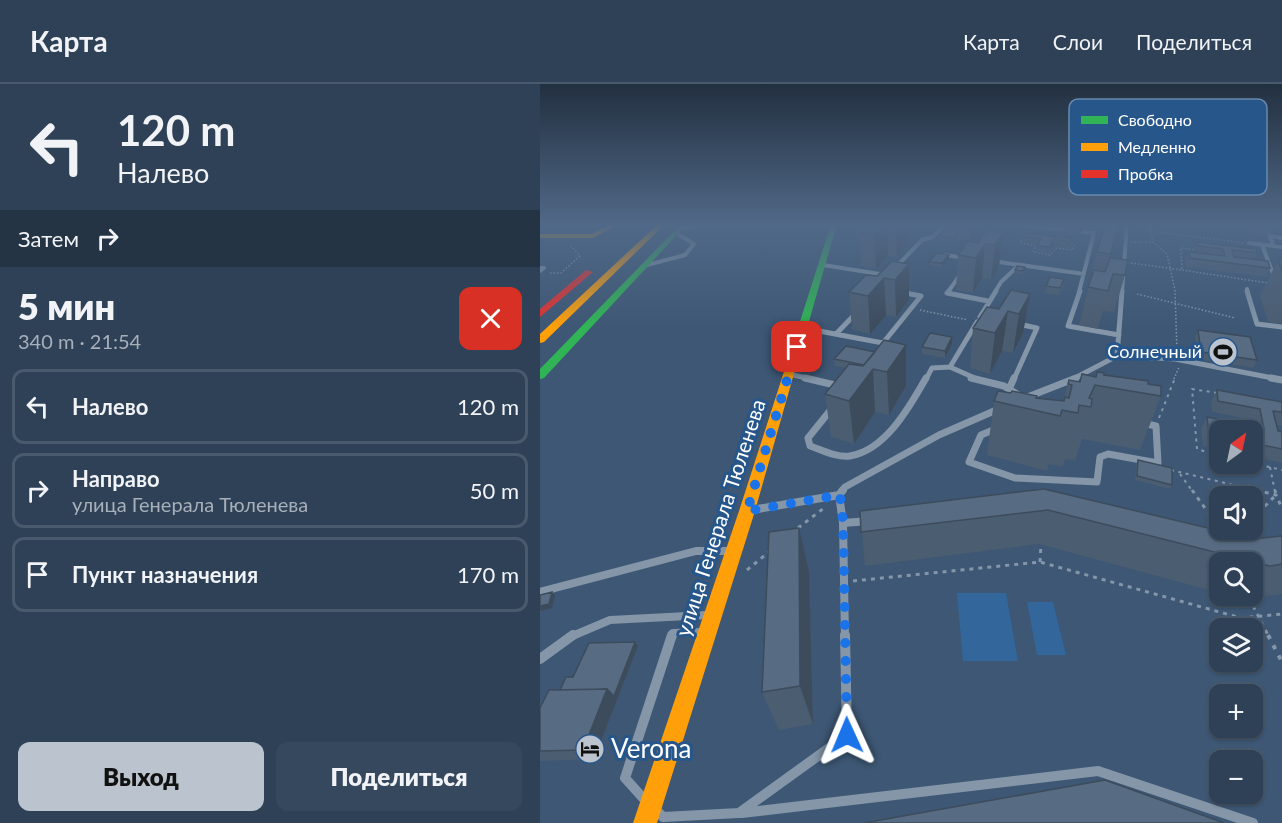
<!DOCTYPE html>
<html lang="ru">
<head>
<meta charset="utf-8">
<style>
  body { margin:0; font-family:Lato,sans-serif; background:#36485d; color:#f1f3f6; height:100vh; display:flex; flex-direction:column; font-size:22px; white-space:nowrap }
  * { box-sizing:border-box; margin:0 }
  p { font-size:20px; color:#a7afba }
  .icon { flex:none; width:33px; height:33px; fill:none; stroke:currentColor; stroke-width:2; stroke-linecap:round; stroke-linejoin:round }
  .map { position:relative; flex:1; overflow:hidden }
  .side { display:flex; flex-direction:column; background:#2e4157; width:540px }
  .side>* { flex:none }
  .hud { background:#2e4157; color:#f1f3f6; overflow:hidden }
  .needle { width:39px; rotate:33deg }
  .tools { position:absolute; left:669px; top:336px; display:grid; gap:12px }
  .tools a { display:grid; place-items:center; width:54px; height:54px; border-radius:12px; background:#2e4157; box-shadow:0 2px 4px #0004,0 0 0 2px #495a6d; font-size:30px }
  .pin { position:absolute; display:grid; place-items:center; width:51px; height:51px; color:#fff; margin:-26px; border-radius:12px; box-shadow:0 3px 9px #0006 }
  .me { position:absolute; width:66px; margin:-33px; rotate:359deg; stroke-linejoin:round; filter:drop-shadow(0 0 4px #0008) }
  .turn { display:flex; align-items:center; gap:21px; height:126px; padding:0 18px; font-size:27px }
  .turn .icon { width:78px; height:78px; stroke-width:2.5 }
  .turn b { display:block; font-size:42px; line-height:51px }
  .then { display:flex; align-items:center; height:57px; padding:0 18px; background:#0003; gap:12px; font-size:22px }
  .round { display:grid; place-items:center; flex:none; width:63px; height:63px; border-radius:12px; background:#36485d }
  .overview { display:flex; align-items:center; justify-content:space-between; height:102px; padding:0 18px }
  h1 { font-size:36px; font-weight:800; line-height:45px }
  .primary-button { display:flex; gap:12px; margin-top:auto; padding:12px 18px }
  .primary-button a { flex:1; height:69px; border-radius:12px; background:#bbc4ce; color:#111; font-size:24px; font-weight:800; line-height:69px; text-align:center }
  .primary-button a+a { background:#36485d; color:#f1f3f6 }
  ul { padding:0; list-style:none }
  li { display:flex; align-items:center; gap:18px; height:75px; margin:0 12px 9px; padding:0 6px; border:3px solid #495a6d; border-radius:12px }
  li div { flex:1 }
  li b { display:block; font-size:22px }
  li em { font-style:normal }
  header { display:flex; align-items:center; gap:36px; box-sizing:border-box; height:84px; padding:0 30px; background:#2e4157; border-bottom:2px solid #495a6d }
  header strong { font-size:28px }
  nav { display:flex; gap:33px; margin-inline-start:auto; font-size:21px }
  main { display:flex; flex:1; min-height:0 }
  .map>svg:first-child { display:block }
  .green { fill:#33669b }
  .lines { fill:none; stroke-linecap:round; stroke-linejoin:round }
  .path-far3 { stroke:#8496a8; stroke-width:1.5; stroke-dasharray:1.5 2; stroke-linecap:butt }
  .path-far2 { stroke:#8496a8; stroke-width:2; stroke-dasharray:3 4.5; stroke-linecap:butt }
  .path-far1 { stroke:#8496a8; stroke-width:3; stroke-dasharray:4 5; stroke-linecap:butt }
  .path { stroke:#8496a8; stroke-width:4; stroke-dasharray:4.5 7; stroke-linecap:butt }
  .lane-far4 { stroke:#8496a8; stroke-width:4 }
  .lane-far3 { stroke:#8496a8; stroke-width:5 }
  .lane-far2 { stroke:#8496a8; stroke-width:7 }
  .lane-far1 { stroke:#8496a8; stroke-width:8 }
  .lane { stroke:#8496a8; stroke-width:10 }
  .fast { fill:#30b455; fill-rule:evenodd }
  .slow { fill:#ff9f0a; fill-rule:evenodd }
  .jam { fill:#e5322d; fill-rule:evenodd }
  .wall { fill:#4b5d71 }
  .shaded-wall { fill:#3d4c5c }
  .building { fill:#576c83; stroke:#3d4c5c; stroke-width:1.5 }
  .route { stroke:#1a73e8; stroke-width:10; stroke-dasharray:0 18 }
  .labels { text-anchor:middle; stroke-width:6; stroke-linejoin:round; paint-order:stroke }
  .far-poi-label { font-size:18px; fill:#fff; stroke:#27568a; text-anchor:end }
  .street-label { font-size:21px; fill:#fff; stroke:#27568a }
  .near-poi-label { font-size:26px; fill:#fff; stroke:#27568a; text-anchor:start }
  .key { fill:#27568a; stroke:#6889ad; stroke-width:1.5 }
  .key-label { font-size:16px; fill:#fff }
</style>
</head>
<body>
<header>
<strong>Карта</strong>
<nav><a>Карта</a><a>Слои</a><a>Поделиться</a></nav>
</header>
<main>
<section class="side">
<div class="hud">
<div class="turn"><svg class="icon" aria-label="left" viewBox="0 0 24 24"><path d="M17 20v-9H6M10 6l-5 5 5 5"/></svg><div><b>120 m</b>Налево</div></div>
<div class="then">Затем<svg class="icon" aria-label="right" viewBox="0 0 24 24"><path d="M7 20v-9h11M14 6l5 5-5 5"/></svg></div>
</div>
<div class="overview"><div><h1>5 мин</h1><p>340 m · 21:54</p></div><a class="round" style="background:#d93025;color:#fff"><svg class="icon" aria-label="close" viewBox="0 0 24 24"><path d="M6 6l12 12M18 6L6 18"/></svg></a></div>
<ul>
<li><svg class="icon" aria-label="left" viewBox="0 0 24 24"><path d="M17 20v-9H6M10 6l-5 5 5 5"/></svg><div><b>Налево</b></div><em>120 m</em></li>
<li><svg class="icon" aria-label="right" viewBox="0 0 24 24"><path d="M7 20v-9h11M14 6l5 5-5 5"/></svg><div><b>Направо</b><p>улица Генерала Тюленева</p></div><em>50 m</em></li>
<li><svg class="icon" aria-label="arrive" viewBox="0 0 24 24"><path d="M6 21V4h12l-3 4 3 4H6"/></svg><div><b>Пункт назначения</b></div><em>170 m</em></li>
</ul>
<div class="primary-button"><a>Выход</a><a>Поделиться</a></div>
</section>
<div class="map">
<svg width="742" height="739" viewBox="0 0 742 739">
  <rect width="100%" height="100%" fill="#3d5774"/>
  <!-- green -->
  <path class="green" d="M 417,509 L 466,509 L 478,577 L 423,577 Z
    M 487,518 L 513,518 L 526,571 L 497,571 Z"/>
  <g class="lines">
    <!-- path-far3 -->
    <path class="path-far3" d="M 610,140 L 613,158 L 627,170 L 635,206 L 637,269
      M 611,147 L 704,159
      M 483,153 L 480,159 L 496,162 L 493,168 L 510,171 L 516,164 L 532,166 L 534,161 L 531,159
      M 591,158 L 613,158
      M 657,166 L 641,164 L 642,186 L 728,199
      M 591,179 L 642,186
      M 10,189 L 21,189 L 40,172 L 30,161
      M 597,210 L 695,234
      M 380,226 L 428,236
      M 634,295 L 639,283"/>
    <!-- path-far2 -->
    <path class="path-far2" d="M 677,309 L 652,305 L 657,365 L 680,372
      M 619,334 L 635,294
      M 712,379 L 742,386
      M 730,383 L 735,408
      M 631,386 L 722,408
      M 640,390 L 653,408"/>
    <!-- path-far1 -->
    <path class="path-far1" d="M 652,406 L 680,445
      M 716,406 L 736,411 L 742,424
      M 712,435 L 736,411 L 735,406
      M 258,444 L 284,424
      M 696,452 L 702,446
      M 500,478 L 501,461
      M 207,486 L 230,467
      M 313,497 L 500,478 L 701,534 L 742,530
      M 709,514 L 729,553"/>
    <!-- path -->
    <path class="path" d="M 728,551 L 742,578"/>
    <!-- lane-far4 -->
    <path class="lane-far4" d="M 472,140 L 554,149 L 539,208
      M 724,140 L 734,162
      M 139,145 L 160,140
      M 730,152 L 742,154
      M 709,159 L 742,163
      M 722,161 L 735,195
      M 405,171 L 426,174
      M 452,177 L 544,190
      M 107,181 L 145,171 L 154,160 L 136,149
      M 283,181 L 346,191
      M 356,183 L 382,156 L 393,153 L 405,140
      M 0,184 L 4,184 L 0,187
      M 707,205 L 708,208
      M 408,208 L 422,188
      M 455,208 L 461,198 L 479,181
      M 582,208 L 587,140"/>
    <!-- lane-far3 -->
    <path class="lane-far3" d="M 409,207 L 407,209 L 448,217
      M 540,207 L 528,242 L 579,251
      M 707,207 L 717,240 L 742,243
      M 440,233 L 456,207
      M 263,244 L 343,259 L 381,212 L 360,208
      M 296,250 L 317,228
      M 577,272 L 635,275 L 738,295
      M 410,283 L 437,238
      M 249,290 L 271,295
      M 386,295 L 392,284 L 410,283 L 437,295
      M 474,295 L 497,244 L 478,240
      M 533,295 L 577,272 L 582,207"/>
    <!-- lane-far2 -->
    <path class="lane-far2" d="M 265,294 L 299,302
      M 431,294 L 464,302 L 480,312
      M 731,294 L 742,296
      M 470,303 L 474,294
      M 485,314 L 536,294
      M 293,323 L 268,354 L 270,362 C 282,366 297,374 310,372 C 346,366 370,322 386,294
      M 458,344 L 441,351 L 429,378 L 475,394 L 557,398 L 560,373 L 568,370 L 618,379 L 616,342 L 602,339
      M 301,408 L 305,403 L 399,351 L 461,324"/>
    <!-- lane-far1 -->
    <path class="lane-far1" d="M 299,411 L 303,439 L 305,553
      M 212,426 L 299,411 L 303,406
      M 303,439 L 329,437
      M 0,508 L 156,467 L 190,467
      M 30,553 L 70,536 L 167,531
      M 132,553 L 133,549 L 162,548"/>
    <!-- lane -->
    <path class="lane" d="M 0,575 L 33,551
      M 103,714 L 85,694 L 132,551
      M 118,728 L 123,733 L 199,729 L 307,651 L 305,551
      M 202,729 L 558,687 L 713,739"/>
    <!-- fast -->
    <path class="fast" d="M 141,140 L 147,140 L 4,294 L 0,295 L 0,285 Z
      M 291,140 L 297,140 L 259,272 L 258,274 L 250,274 L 249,272 Z"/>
    <!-- slow -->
    <path class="slow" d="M 71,140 L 79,140 L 53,154 L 0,154 L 0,150 L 52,150 Z
      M 118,140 L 125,140 L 4,258 L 0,259 L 0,250 Z
      M 254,269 L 259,272 L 215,427 L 117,739 L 93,739 L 199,427 L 249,272 Z"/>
    <!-- jam -->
    <path class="jam" d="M 46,186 L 53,188 L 0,233 L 0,225 Z"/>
  </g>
  <!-- wall -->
  <path class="wall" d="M 329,140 L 368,140 L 368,162 L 357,173 L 348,172 L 336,185 L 321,182 L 319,153 L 315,152 L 314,146 Z
    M 409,140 L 442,140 L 442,143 L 430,157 L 417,155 L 417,153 L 415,157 L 399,155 L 399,152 Z
    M 514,140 L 531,140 L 530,142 Z
    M 578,140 L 570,174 L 585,191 L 574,228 L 563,227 L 558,245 L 539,241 L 557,168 Z
    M 708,140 L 733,140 L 727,153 L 713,152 Z
    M 542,145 L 540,152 L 523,150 L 523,148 Z
    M 463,149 L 459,182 L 451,196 L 442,194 L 433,209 L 416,206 L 418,171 L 438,159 Z
    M 483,153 L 532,155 L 530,165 L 513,161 L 509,170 L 496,168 L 498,160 L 482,159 Z
    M 657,158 L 717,169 L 714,176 L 730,184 L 726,193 L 646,183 L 646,177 L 649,168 L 654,168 Z
    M 409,171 L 409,174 L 402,183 L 389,181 L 389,178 Z
    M 738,176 L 742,177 L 742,240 L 728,238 L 720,212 Z
    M 352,177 L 369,216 L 356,233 L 346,231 L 330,250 L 312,246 L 309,208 L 337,192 Z
    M 485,183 L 482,190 L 474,189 L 475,186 Z
    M 524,195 L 523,202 L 519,211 L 505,209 L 506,202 Z
    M 490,210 L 483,249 L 473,269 L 462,267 L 450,290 L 430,284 L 433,244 L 459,225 Z
    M 658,246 L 717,276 L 713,284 L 658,275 L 655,253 Z
    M 412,253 L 412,260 L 405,274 L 382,270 L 382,263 Z
    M 335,268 L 366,302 L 349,331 L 335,328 L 314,360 L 291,353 L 285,310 L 306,284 L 295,282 L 294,275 Z
    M 557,288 L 564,291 L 608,300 L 621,312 L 600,366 L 542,355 L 535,377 L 525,375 L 523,383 L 509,380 L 507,387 L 447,371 L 454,317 L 497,314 L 523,317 L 529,296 L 540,298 L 555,292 Z
    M 677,306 L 742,318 L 742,342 L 737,341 L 738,347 L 742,348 L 742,379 L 712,372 L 712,346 L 680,346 L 680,365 L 663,362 L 661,345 L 667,333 L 714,343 L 713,336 L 672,328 L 671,318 Z
    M 598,376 L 632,401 L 630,405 L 595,396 L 596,381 Z
    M 504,405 L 714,455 L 742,452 L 742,510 L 704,515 L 690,512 L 712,512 L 712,478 L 680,478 L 680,509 L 499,460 L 325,482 L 320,427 Z
    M 269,488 L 273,640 L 239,646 L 222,608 Z
    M 95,558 L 98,562 L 54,675 L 0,677 L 0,624 L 20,606 Z"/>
  <!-- shaded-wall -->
  <path class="shaded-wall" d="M 26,140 L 62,140 L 27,143 Z
    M 347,140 L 348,172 L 336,185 L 334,151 Z
    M 357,140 L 368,140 L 368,162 L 357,173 L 356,141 Z
    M 432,140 L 442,140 L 442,143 L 430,157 Z
    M 463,149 L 459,182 L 451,196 L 455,161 Z
    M 445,160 L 442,194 L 433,209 L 436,174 Z
    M 409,171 L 409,174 L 402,183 L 402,179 Z
    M 369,180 L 369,216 L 356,233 L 355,196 Z
    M 344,194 L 346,231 L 330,250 L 328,212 Z
    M 490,210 L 483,249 L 473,269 L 479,230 Z
    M 468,227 L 462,267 L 450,290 L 455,249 Z
    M 412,253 L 412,260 L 405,274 L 405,267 Z
    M 366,261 L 366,302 L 349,331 L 347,288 Z
    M 333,285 L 335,328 L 314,360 L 309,317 Z
    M 259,444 L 269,488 L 273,640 L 260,602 Z
    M 12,508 L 15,512 L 12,524 L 0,527 L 0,522 Z
    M 95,558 L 98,562 L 54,675 L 43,666 L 67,605 Z"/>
  <!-- building -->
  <path class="building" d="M 322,140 L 329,140 L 321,147 L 314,146 Z
    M 330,140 L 347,140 L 334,151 L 319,148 Z
    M 409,140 L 418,140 L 417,150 L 415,154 L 399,152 Z
    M 565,140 L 578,140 L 571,170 L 557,168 Z
    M 525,144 L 542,145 L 540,149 L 523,148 Z
    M 447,146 L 463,149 L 455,161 L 445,160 L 436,174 L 418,171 L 428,157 L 438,159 Z
    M 486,149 L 532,155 L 531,158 L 514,155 L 510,163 L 497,162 L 501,154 L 483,153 Z
    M 657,158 L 716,165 L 717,169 L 692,166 L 694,173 L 728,177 L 730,184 L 650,174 L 649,168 L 685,172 L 683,165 L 658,162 Z
    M 397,169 L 409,171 L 402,179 L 389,178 Z
    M 570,174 L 588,176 L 585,191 L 573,190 L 568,207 L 548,203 L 554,186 L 565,188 Z
    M 738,176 L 742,177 L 742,187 Z
    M 352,177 L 369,180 L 355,196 L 344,194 L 328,212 L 309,208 L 326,191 L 337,192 Z
    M 477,182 L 485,183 L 483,187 L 475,186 Z
    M 510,193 L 524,195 L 520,204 L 506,202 Z
    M 471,206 L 490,210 L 479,230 L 468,227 L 455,249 L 433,244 L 447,223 L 459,225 Z
    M 658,246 L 710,253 L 717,276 L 661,268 Z
    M 390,249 L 412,253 L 405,267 L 382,263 Z
    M 344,256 L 366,261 L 347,288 L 333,285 L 309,317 L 285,310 L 309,280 L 323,282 Z
    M 306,262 L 335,268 L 324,281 L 294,275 Z
    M 557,288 L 564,289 L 564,291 L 608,297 L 608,300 L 621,302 L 621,312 L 555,301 L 549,314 L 552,315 L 551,323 L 539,321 L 538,329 L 522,326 L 520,332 L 454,317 L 458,307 L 471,309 L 472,307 L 497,312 L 496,314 L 524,317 L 525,313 L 529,314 L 532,301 L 528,300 L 529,296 L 540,298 L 542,290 L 556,293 Z
    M 677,306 L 742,318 L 742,328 L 733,327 L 738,347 L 742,348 L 742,365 L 712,359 L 712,346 L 680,346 L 680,352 L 669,350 L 667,333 L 724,345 L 720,325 L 678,317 Z
    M 598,376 L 632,384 L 632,401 L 597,392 Z
    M 504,405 L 714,455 L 742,452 L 742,480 L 730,482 L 508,426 L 321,448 L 320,427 Z
    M 259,444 L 260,602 L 222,608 L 229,448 Z
    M 12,508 L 9,520 L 0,522 L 0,511 Z
    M 95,558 L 74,612 L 67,605 L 20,606 L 26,593 L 33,593 L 49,559 Z
    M 67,605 L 43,666 L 0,667 L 0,624 L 9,606 Z
    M 565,696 L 684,739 L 324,739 Z"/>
  <!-- sky -->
  <linearGradient id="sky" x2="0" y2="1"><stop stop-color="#223040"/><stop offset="0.58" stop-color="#516988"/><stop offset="1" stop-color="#516988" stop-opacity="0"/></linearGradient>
  <rect width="742" height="243" fill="url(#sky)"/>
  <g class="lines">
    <!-- route -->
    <path class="route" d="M 257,263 L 207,427 L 300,411 L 303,438 L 307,651"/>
  </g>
  <!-- icons -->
  <defs>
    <g id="stadium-disc" transform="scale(1.5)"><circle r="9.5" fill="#bbc4ce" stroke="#27568a"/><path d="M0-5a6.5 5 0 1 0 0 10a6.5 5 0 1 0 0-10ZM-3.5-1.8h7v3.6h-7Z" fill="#111"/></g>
    <g id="hotel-disc" transform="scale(1.5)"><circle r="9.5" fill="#bbc4ce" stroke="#27568a"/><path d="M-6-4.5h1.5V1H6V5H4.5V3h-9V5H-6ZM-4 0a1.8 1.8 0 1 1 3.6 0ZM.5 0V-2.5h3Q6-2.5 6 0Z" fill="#111"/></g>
  </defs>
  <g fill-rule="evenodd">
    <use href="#stadium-disc" x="683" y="268"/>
    <use href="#hotel-disc" x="50" y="665"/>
  </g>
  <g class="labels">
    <!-- far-poi labels -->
    <g class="far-poi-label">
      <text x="662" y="274">Солнечный</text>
    </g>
    <!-- street labels -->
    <g class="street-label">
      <text transform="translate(181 434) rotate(-72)" y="7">улица Генерала Тюленева</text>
    </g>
    <!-- near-poi labels -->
    <g class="near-poi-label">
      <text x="71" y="674">Verona</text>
    </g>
  </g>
  <!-- legend -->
  <rect x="529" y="15" width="198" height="96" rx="9" class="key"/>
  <rect x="541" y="32" width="27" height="8" fill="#30b455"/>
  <rect x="541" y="59" width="27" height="8" fill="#ff9f0a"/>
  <rect x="541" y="86" width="27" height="8" fill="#e5322d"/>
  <g class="key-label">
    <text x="578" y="42">Свободно</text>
    <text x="578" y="69">Медленно</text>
    <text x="578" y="96">Пробка</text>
  </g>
</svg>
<div class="tools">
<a><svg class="needle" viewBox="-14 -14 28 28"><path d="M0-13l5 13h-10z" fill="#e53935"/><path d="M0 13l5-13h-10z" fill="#a7afba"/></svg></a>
<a><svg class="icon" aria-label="sound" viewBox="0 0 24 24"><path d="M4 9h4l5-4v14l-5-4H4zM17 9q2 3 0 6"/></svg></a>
<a><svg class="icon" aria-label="search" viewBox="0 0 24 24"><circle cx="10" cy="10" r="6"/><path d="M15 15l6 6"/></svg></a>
<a><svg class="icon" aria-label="layers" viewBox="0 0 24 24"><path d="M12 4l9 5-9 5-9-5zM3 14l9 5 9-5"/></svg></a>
<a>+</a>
<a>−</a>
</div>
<div class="pin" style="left:257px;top:263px;background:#d93025"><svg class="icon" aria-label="arrive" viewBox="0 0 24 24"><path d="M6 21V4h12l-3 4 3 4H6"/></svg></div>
<svg class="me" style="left:307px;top:651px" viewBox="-20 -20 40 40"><path d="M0-17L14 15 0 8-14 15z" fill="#1a73e8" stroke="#fff" stroke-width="4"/></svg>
</div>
</main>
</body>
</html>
